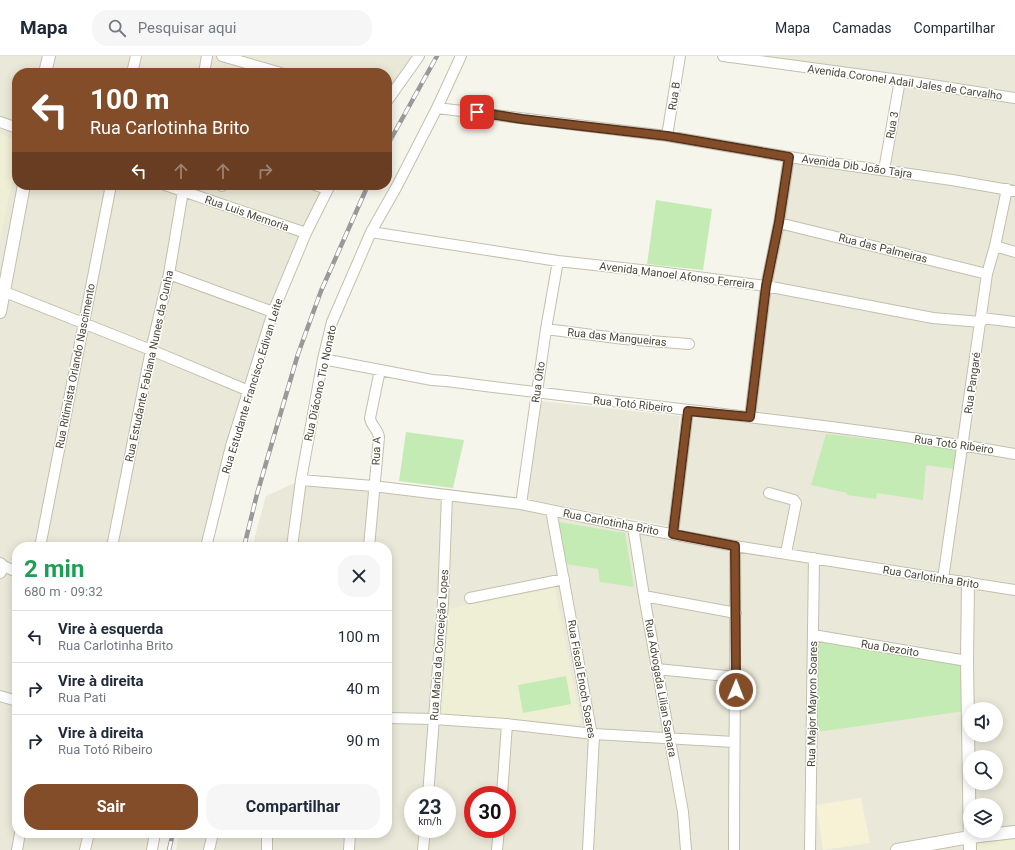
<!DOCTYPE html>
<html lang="pt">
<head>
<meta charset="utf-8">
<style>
  body { margin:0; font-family:Roboto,sans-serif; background:#f6f6f7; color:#1f2937; height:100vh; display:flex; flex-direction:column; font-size:15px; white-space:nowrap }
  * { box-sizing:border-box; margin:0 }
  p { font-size:13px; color:#747a83 }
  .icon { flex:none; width:22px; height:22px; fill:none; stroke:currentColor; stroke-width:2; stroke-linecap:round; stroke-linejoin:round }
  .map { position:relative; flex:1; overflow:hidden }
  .side { position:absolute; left:12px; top:486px; width:380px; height:296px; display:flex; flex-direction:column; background:#fff; border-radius:16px; box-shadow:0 2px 10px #0003 }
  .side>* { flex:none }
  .guide { position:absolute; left:12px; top:12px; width:380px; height:122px; border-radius:16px; box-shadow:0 2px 10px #0003; background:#844d2a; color:#fff; overflow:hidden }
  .fabs { position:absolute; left:963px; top:646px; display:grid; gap:8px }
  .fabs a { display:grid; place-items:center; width:40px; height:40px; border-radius:50%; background:#fff; box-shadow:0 2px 10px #0003; font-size:20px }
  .speed { position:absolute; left:404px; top:730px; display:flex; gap:8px; font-size:20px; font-weight:700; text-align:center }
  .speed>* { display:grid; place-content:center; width:52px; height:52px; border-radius:50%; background:#fff; box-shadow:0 2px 10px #0003; line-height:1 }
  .speed small { font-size:10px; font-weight:400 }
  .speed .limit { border:6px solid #d22; background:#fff; color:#111 }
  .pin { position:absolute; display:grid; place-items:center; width:34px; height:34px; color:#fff; margin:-17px; border-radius:8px; box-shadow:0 2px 6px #0006 }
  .me { position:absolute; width:44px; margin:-22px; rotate:1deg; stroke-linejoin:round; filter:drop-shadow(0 0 3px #0008) }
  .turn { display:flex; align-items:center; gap:14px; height:84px; padding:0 12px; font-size:18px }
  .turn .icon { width:52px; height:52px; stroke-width:2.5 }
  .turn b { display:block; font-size:28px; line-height:34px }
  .lanes { display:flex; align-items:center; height:38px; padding:0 12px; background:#0003; justify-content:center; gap:20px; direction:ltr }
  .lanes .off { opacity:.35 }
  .round { display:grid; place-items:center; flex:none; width:42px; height:42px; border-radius:16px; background:#f6f6f7 }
  .headline { display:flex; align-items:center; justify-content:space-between; height:68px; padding:0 12px }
  h1 { font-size:24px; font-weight:700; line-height:30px; color:#1e9e55 }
  .primary-button { display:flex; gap:8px; margin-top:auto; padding:8px 12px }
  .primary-button a { flex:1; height:46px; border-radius:16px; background:#844d2a; color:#fff; font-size:16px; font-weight:700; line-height:46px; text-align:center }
  .primary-button a+a { background:#f6f6f7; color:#1f2937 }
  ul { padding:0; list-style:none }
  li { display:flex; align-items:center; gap:12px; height:52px; padding:0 12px; border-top:1px solid #e0e1e3 }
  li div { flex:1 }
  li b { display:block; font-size:15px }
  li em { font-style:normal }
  header { display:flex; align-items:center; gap:24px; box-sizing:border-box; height:56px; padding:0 20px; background:#fff; border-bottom:1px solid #e0e1e3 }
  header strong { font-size:19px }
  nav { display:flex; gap:22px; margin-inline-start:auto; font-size:14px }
  .search { width:280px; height:36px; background:#f6f6f7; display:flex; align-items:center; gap:10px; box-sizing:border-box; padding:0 14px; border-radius:16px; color:#747a83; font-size:15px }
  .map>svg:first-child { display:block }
  .residential { fill:#eae9d9; fill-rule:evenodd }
  .commercial { fill:#f7f2d6 }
  .education { fill:#efefd5 }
  .green { fill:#c3ebb3 }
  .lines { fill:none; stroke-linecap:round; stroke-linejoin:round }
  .minor-casing { stroke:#c2c0ad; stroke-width:12 }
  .tertiary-casing { stroke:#c2c0ad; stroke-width:14 }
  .minor { stroke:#fff; stroke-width:10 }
  .tertiary { stroke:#fff; stroke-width:12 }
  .rail-casing { stroke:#999; stroke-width:4.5 }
  .rail { stroke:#fff; stroke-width:3; stroke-dasharray:9; stroke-linecap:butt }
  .route-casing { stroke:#56321b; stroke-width:10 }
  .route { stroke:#844d2a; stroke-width:7 }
  .labels { text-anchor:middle; stroke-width:3; stroke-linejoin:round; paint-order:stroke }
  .street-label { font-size:11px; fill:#4b4838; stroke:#fff }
</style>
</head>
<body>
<header>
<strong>Mapa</strong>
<div class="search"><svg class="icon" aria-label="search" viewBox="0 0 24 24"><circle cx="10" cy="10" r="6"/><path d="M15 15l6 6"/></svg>Pesquisar aqui</div>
<nav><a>Mapa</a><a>Camadas</a><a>Compartilhar</a></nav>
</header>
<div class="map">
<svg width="1015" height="794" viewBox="0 0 1015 794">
  <rect width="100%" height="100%" fill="#f6f5eb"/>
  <!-- residential -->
  <path class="residential" d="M 0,0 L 419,0 L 387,45 L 387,17 L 17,17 L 17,129 L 330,129 L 273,256 L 206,491 L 17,491 L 17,777 L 155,777 L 152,794 L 0,794 Z
    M 723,0 L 1015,0 L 1015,794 L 176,794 L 180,777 L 387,777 L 387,491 L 252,491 L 266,440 L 301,424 L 447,439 L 673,478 L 688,355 L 750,361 L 789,101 L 884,114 L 900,24 ZM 970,653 L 996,653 L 996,679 L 970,679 ZM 970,701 L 996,701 L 996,727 L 970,727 ZM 413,739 L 447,739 L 447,773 L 413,773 ZM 473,739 L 507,739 L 507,773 L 473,773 ZM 970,749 L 996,749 L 996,775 L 970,775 Z
    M 541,345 L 680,360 L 668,470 L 526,443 Z"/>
  <!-- commercial -->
  <path class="commercial" d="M 861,742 L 870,787 L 823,794 L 816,749 Z"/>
  <!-- education -->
  <path class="education" d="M 0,78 L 17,84 L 17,103 L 0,184 Z
    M 555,532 L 581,668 L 442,658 L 448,553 Z
    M 1015,784 L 1015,794 L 975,794 L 974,788 Z"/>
  <!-- green -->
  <path class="green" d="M 656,144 L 712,153 L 703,214 L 647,208 Z
    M 406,376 L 464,384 L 453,432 L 399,425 Z
    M 826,378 L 957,393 L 954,413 L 926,409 L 923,444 L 877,437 L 876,443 L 847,439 L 847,437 L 811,429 Z
    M 559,466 L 625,477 L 634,531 L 600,526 L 598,513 L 566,508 Z
    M 818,585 L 964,610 L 965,655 L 817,676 Z
    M 566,620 L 571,648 L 523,657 L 518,629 Z"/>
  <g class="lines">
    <!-- minor casing -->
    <g class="minor-casing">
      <path id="minor" d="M 222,0 L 281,17
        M 723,0 L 900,24 L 1015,42
        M 132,17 L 136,0
        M 204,17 L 207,0
        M 387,45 L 419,0
        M 437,52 L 667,80 L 789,101 L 952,124 L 1015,135
        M 0,66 L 17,72
        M 667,80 L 680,0
        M 884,114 L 900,24
        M 165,129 L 306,177
        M 315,129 L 327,133
        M 222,130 L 222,129
        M 779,167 L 987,218
        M 371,176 L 558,205 L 659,216 L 766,230 L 933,262 L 981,266
        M 995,190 L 1015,196
        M 169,218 L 273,256
        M 0,234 L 151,294 L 249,335
        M 982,262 L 1015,266
        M 546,273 L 624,283 L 689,288
        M 323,303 L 432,324 L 446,325 C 636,350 826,366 1015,398
        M 750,361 L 766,230 L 779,167 L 789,101
        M 301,424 L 373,430 L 521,448 L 633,471 L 735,490 L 1015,534
        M 769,437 L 794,444 L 796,447 L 786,497
        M 521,448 L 546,273 L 558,205
        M 551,454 L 591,674 L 594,680 L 588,794
        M 633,471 L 644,540 L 683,756 L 686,794
        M 673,478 L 688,355
        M 40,491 L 111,129
        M 112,491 L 151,294 L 169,218 L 184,129
        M 206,491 L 231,390 L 273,256 L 306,177 L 330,129
        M 292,491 L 301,424 L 323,303 L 332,266 L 371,176 L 397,130 L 437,52 L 461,0
        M 369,491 L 379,381 C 378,373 371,370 370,362 L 380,314
        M 1,509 L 17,516
        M 943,523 L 987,218 L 995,190 L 1007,133
        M 644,540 L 736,557
        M 470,542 L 564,523
        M 813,579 L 967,605
        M 657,613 L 736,621
        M 0,640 L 17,645
        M 387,662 L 434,663 L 506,668 L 594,678 L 734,686
        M 428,739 L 443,547 L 447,439
        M 502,739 L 507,668
        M 17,794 L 20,777
        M 85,794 L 89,777
        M 152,794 L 155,777
        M 209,794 L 213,777
        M 267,794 L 267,777
        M 349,794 L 350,777
        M 423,794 L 425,773
        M 497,794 L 499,773
        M 734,794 C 734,692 736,591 735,490
        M 810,794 L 814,502"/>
    </g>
    <!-- tertiary casing -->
    <g class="tertiary-casing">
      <path id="tertiary" d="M 45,17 L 49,0
        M 0,256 L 24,129
        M 0,508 L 1,509 L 0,516
        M 968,527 L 967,605 L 970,794
        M 897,794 L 970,781 L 1015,776"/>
    </g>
    <!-- minor -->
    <use href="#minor" class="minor"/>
    <!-- tertiary -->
    <use href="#tertiary" class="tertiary"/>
    <!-- rail casing -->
    <g class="rail-casing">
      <path id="rail" d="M 387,90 L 437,0
        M 244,491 L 257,438 L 298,298 L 321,235 L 368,129
        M 169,794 L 173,777"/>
    </g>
    <!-- rail -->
    <use href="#rail" class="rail"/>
  </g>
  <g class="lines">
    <!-- route casing -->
    <g class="route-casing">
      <path id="route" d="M 477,56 L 522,63 L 667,80 L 789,101 L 779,166 L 766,230 L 750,361 L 688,355 L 673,478 L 735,490 L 736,634"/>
    </g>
    <!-- route -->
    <use href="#route" class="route"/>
  </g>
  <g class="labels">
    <!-- street labels -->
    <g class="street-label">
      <text transform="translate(905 26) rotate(8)" y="4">Avenida Coronel Adail Jales de Carvalho</text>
      <text transform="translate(674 40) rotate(-81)" y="4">Rua B</text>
      <text transform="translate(892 69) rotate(-80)" y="4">Rua 3</text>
      <text transform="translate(857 110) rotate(8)" y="4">Avenida Dib João Tajra</text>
      <text transform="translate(247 157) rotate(19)" y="4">Rua Luis Memoria</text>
      <text transform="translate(883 192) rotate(14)" y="4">Rua das Palmeiras</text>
      <text transform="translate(677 219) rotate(7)" y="4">Avenida Manoel Afonso Ferreira</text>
      <text transform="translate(617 281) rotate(6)" y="4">Rua das Mangueiras</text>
      <text transform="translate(75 310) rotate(-79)" y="4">Rua Ritimista Orlando Nascimento</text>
      <text transform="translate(149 310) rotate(-78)" y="4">Rua Estudante Fabiana Nunes da Cunha</text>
      <text transform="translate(538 326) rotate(-82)" y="4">Rua Oito</text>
      <text transform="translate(320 327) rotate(-78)" y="4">Rua Diácono Tio Nonato</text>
      <text transform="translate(972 327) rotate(-82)" y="4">Rua Pangaré</text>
      <text transform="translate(252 330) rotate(-73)" y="4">Rua Estudante Francisco Edivan Leite</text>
      <text transform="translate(633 348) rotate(6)" y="4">Rua Totó Ribeiro</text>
      <text transform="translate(954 388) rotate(8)" y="4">Rua Totó Ribeiro</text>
      <text transform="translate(376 395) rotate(-88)" y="4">Rua A</text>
      <text transform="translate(611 466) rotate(11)" y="4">Rua Carlotinha Brito</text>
      <text transform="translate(931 521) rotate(9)" y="4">Rua Carlotinha Brito</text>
      <text transform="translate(439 589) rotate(-86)" y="4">Rua Maria da Conceição Lopes</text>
      <text transform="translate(890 592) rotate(9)" y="4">Rua Dezoito</text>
      <text transform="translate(582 623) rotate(80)" y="4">Rua Fiscal Enoch Soares</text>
      <text transform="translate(661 632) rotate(80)" y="4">Rua Advogada Lilian Samara</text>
      <text transform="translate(812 648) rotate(-89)" y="4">Rua Major Mayron Soares</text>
    </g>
  </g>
</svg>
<div class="fabs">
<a><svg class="icon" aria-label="sound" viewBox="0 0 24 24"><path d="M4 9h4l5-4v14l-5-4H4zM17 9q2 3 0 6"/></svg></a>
<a><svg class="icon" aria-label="search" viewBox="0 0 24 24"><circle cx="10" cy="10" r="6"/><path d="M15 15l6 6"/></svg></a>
<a><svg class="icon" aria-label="layers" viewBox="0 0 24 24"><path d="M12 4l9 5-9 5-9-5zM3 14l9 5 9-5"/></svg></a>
</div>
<div class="speed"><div>23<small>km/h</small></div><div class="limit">30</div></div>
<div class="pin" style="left:477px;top:56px;background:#d93025"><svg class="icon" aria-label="arrive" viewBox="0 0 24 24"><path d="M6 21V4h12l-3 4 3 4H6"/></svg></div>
<svg class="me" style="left:736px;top:634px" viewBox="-20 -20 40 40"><circle r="17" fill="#844d2a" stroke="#fff" stroke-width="3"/><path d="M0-11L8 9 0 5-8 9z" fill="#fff"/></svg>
<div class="guide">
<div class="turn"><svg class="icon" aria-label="left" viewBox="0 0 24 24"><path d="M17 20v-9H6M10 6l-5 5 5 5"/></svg><div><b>100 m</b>Rua Carlotinha Brito</div></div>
<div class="lanes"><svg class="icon" aria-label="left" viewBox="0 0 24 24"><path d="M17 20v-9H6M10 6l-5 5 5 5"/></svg><svg class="icon off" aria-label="ahead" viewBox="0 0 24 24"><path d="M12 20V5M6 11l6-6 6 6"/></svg><svg class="icon off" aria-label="ahead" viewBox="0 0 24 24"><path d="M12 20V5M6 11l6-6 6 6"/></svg><svg class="icon off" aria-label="right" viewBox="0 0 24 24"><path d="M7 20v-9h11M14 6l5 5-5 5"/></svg></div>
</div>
<section class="side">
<div class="headline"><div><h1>2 min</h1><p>680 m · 09:32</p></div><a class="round"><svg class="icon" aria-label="close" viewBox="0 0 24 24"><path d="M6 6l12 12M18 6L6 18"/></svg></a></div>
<ul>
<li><svg class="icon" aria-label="left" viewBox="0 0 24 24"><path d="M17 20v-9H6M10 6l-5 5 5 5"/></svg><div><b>Vire à esquerda</b><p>Rua Carlotinha Brito</p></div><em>100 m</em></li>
<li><svg class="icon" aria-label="right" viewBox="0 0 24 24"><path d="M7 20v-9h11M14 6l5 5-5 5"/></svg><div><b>Vire à direita</b><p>Rua Pati</p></div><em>40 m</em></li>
<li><svg class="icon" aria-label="right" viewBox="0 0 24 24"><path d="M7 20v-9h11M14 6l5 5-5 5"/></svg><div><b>Vire à direita</b><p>Rua Totó Ribeiro</p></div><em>90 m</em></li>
</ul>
<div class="primary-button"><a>Sair</a><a>Compartilhar</a></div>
</section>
</div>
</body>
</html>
